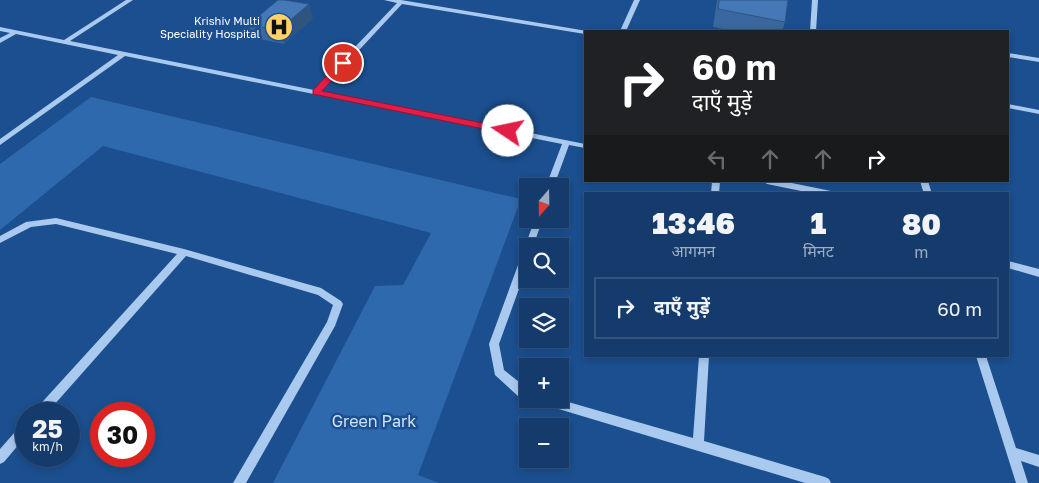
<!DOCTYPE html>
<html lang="hi">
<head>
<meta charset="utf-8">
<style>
  body { margin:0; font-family:"Golos Text","Noto Sans Devanagari",sans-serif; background:#214673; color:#f1f3f6; height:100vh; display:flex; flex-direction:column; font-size:19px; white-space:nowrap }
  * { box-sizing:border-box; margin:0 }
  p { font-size:16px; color:#9dadc1 }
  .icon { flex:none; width:28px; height:28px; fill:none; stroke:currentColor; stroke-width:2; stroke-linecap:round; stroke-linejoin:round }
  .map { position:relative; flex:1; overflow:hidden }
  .sheet { position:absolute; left:584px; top:192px; width:425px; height:165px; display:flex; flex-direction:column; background:#143b6b; border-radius:0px; box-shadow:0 2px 8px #0003,0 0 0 1px #33557e }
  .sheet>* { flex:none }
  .hud { position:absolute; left:584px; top:30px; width:425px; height:152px; border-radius:0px; box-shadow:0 2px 8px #0003,0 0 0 1px #33557e; background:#202124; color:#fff; overflow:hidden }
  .needle { width:32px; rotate:200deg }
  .controls { position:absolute; left:519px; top:178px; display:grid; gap:10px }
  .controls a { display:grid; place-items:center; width:50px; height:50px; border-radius:0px; background:#143b6b; box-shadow:0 2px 8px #0003,0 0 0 1px #33557e; font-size:25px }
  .speed { position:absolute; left:15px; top:402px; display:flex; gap:10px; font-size:25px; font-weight:700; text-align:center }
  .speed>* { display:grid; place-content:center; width:65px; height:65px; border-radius:50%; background:#143b6b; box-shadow:0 2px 8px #0003,0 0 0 1px #33557e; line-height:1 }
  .speed small { font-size:12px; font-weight:400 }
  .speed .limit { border:8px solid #d22; background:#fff; color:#111 }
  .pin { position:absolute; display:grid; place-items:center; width:42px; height:42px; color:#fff; margin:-21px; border:2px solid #fff; border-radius:50%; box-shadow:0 1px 5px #0007 }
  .me { position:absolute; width:55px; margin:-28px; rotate:281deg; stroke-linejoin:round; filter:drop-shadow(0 0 4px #0008) }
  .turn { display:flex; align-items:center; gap:18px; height:105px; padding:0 25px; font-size:22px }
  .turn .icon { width:65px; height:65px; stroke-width:2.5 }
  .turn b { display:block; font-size:35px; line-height:42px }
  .lanes { display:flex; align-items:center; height:48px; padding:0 25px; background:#0003; justify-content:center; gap:25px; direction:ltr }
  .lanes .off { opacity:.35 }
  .eta { display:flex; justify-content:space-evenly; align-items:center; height:85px; text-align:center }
  .eta b { font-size:30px; font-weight:800; line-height:35px }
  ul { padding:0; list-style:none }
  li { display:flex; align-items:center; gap:15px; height:62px; margin:0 10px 8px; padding:0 15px; border:2px solid #33557e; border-radius:0px }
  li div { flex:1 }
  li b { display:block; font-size:19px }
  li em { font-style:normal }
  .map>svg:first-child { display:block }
  .green { fill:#2e69ad }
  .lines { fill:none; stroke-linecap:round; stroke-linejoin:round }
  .minor { fill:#a9c9ee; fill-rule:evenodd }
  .wall { fill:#3a679d }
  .shaded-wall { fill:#305480 }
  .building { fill:#4478b7; stroke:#305480 }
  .route { fill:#e11d48; stroke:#92132f }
  .labels { text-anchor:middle; stroke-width:5; stroke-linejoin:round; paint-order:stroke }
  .far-poi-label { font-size:11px; fill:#fff; stroke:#1b4f8f; text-anchor:end }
  .near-park-label { font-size:16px; fill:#cfe3fa; stroke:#1b4f8f }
</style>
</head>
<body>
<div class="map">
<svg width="1039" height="483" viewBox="0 0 1039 483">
  <rect width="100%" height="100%" fill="#1b4f8f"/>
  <!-- green -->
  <path class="green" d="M 91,97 L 521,199 L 418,475 L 439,483 L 273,483 L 375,286 L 403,285 L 431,233 L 103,146 L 0,230 L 0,164 Z"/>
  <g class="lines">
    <!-- minor -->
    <path class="minor" d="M 126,0 L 133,0 L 70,41 L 314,90 L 397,3 L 384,0 L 401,0 L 587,31 L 585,31 L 585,34 L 402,4 L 321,91 L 585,144 L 585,148 L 569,145 L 554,186 L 546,186 L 562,144 L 125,56 L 0,145 L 0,139 L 118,55 L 16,34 L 0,43 L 0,38 L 10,33 L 0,31 L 0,27 L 64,40 Z
      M 634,0 L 640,0 L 626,31 L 620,31 Z
      M 812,0 L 818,0 L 816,31 L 810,31 Z
      M 1008,53 L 1039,58 L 1039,62 L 1008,57 Z
      M 1008,104 L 1039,110 L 1039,114 L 1008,108 Z
      M 712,181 L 720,181 L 719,194 L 711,194 Z
      M 763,181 L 782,181 L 831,191 L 835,194 L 816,194 L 767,184 Z
      M 920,181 L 928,181 L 932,194 L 924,194 Z
      M 56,218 L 184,249 L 321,288 L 341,301 L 343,304 L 335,326 L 246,483 L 233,483 L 327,322 L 333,305 L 318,295 L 186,256 L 46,414 L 34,414 L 35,410 L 177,254 L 56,224 L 31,227 L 0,243 L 0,236 L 26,222 Z
      M 535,219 L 543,219 L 533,246 L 528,246 L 528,264 L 499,344 L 504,370 L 528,389 L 528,399 L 519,397 L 495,375 L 489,344 Z
      M 1008,261 L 1039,269 L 1039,277 L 1008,268 Z
      M 699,356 L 709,356 L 704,441 L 825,477 L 829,479 L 831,483 L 805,483 L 542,404 L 538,403 L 537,399 L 558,399 L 693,438 Z
      M 976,356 L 986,356 L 1016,448 L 1039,455 L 1039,467 L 1021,461 L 1028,483 L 1016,483 Z
      M 26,423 L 26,436 L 4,462 L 0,464 L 0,449 L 22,424 Z"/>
  </g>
  <!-- wall -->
  <path class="wall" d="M 717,0 L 788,0 L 785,22 L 782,31 L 733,31 L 713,27 Z
    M 313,18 L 284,44 L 254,38 L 248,25 Z"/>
  <!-- shaded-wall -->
  <path class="shaded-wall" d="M 309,4 L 313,18 L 284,44 L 279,30 Z"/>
  <!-- building -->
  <path class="building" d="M 278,0 L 284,0 L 309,4 L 279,30 L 248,25 Z
    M 719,0 L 788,0 L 785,22 L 718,9 Z"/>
  <!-- route -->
  <path class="route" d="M 343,61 L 348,63 L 322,91 L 508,128 L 513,131 L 508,134 L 313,94 L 313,90 L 340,62 Z"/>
  <!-- icons -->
  <defs>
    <g id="hospital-disc" transform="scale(1.4375)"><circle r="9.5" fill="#ffd166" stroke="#1b4f8f"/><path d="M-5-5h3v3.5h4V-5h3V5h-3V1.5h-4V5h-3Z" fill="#111"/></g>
  </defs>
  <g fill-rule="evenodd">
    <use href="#hospital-disc" x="279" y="27"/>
  </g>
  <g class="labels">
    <!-- far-poi labels -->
    <g class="far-poi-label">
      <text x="260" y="25">Krishiv Multi<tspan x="260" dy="13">Speciality Hospital</tspan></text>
    </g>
    <!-- near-park labels -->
    <g class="near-park-label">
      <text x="374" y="427">Green Park</text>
    </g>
  </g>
</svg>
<div class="controls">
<a><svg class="needle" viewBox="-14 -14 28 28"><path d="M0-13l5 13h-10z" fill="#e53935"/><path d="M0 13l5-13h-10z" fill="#9dadc1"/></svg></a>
<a><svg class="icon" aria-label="search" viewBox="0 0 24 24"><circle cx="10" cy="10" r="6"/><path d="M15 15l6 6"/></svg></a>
<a><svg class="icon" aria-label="layers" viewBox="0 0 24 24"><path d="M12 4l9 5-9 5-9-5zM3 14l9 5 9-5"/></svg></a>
<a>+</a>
<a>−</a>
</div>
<div class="speed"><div>25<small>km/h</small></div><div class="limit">30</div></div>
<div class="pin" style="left:343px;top:63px;background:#d93025"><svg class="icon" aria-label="arrive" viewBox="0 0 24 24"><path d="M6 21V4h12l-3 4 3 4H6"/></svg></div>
<svg class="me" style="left:508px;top:131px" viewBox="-20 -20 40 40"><circle r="19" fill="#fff"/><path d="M0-13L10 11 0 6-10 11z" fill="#e11d48"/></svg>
<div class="hud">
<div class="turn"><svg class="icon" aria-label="right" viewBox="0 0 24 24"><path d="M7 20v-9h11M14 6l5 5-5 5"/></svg><div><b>60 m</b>दाएँ मुड़ें</div></div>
<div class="lanes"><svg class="icon off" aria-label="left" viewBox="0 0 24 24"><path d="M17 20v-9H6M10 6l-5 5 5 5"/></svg><svg class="icon off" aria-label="ahead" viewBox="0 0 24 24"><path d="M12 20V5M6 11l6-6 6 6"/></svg><svg class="icon off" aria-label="ahead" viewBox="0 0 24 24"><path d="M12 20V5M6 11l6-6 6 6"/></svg><svg class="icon" aria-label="right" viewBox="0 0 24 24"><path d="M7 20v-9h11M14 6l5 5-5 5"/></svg></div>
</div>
<section class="sheet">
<div class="eta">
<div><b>13:46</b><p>आगमन</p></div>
<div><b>1</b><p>मिनट</p></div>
<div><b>80</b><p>m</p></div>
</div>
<ul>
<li><svg class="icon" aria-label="right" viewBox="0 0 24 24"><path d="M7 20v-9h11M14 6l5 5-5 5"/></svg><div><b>दाएँ मुड़ें</b></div><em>60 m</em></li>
</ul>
</section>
</div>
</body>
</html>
